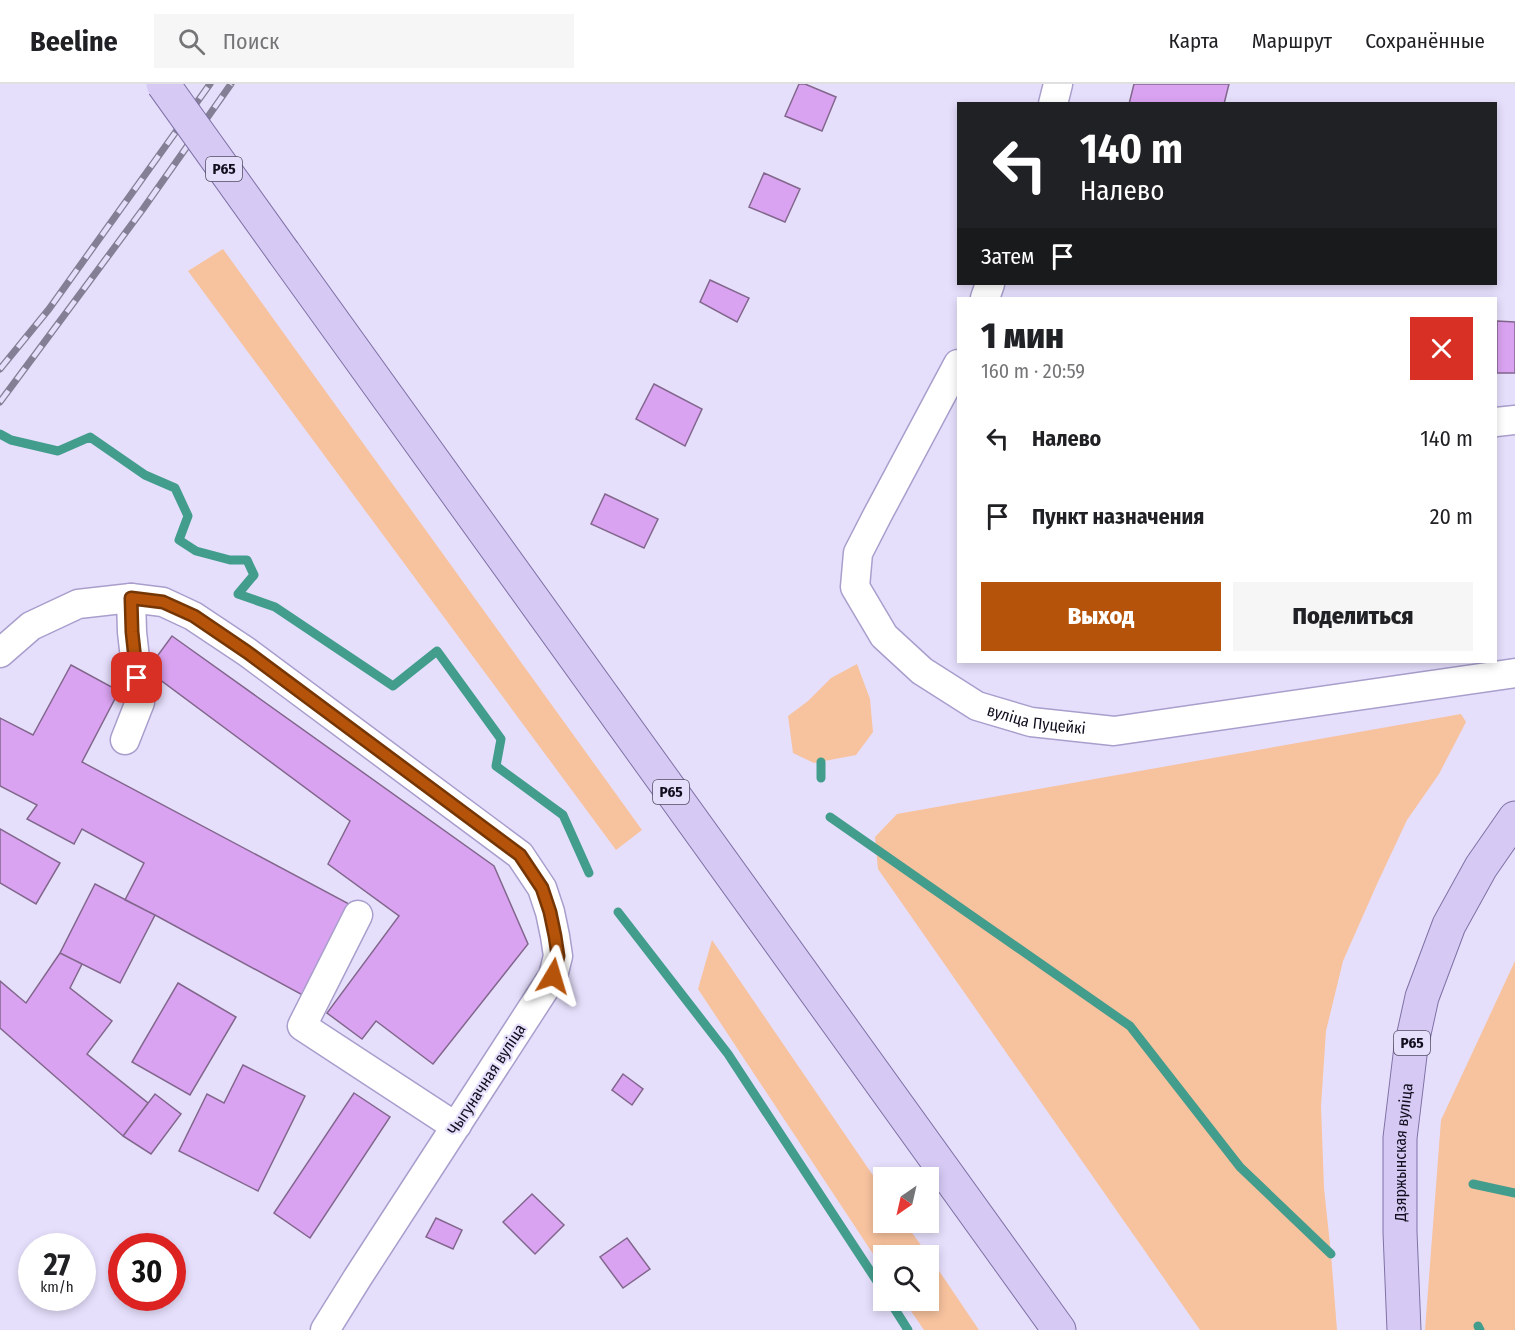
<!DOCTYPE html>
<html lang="ru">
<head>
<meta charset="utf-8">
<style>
  body { margin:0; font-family:"Fira Sans Condensed",sans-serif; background:#f6f6f6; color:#202124; height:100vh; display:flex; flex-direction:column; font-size:22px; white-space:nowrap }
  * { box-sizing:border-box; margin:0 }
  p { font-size:20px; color:#757577 }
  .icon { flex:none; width:33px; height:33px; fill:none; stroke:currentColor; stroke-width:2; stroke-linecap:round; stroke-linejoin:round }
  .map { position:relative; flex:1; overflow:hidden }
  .sheet { position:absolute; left:957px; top:213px; width:540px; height:366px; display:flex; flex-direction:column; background:#fff; border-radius:0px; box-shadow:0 3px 9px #0003 }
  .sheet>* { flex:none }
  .guide { position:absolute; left:957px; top:18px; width:540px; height:183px; border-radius:0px; box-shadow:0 3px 9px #0003; background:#202124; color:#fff; overflow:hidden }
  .needle { width:39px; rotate:214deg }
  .tools { position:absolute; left:873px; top:1083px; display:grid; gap:12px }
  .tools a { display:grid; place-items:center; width:66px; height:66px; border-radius:0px; background:#fff; box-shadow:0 3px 9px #0003; font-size:30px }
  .speed { position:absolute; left:18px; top:1149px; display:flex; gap:12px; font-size:30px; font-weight:700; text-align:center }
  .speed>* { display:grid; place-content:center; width:78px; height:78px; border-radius:50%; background:#fff; box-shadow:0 3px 9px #0003; line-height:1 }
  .speed small { font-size:15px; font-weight:400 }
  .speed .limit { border:9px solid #d22; background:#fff; color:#111 }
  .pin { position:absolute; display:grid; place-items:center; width:51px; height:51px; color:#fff; margin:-26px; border-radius:12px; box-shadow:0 3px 9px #0006 }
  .me { position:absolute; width:66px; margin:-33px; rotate:7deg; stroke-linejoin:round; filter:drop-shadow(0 0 4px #0008) }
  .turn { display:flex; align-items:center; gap:21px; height:126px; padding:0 24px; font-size:27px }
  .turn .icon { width:78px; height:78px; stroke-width:2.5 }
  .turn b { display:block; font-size:42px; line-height:51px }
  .then { display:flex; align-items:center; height:57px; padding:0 24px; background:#0003; gap:12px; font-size:22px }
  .round { display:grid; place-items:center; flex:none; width:63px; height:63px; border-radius:0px; background:#f6f6f6 }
  .headline { display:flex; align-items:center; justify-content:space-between; height:102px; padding:0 24px }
  h1 { font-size:36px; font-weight:800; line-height:45px }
  .action { display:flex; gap:12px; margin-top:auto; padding:12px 24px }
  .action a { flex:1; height:69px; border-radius:0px; background:#b45309; color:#fff; font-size:24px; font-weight:800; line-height:69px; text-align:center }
  .action a+a { background:#f6f6f6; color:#202124 }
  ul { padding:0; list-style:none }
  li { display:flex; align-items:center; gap:18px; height:78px; padding:0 24px }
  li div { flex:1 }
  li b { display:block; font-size:22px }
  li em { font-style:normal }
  header { display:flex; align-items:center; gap:36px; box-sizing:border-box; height:84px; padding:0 30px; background:#fff; border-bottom:2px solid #e0e0e0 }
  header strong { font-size:28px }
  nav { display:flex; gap:33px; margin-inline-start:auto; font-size:21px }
  .search { width:420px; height:54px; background:#f6f6f6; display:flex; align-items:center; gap:15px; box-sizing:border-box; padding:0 21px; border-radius:0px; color:#757577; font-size:22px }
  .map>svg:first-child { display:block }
  .green { fill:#f7c29e }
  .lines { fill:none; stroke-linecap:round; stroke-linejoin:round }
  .stream { stroke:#429d8d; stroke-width:9 }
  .building { fill:#daa3f1; stroke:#82678d; stroke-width:1.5 }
  .minor-casing { stroke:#a99ecc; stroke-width:31 }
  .major-casing { stroke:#7f71a5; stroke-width:35 }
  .minor { stroke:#fff; stroke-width:28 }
  .major { stroke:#d6caf5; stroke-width:33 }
  .rail-casing { stroke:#857f96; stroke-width:7 }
  .rail { stroke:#e6dffc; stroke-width:4.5; stroke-dasharray:14; stroke-linecap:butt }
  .major-bridge-casing { stroke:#7f71a5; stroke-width:35; stroke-linecap:butt }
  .major-bridge { stroke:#d6caf5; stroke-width:33 }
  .route-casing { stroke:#753606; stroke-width:15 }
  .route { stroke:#b45309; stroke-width:10 }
  .labels { text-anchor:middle; stroke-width:4.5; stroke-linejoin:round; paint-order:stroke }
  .shield { fill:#e6dffc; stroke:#524d61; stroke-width:1.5 }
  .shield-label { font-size:15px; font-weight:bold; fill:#120e1e }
  .street-label { font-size:16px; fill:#120e1e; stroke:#e6dffc }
</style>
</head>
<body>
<header>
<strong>Beeline</strong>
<div class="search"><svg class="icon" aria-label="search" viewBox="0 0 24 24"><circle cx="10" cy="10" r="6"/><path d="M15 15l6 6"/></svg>Поиск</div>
<nav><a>Карта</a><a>Маршрут</a><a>Сохранённые</a></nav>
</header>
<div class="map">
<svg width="1515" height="1246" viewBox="0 0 1515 1246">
  <rect width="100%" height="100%" fill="#e6dffc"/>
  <!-- green -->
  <path class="green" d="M 223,165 L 642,746 L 616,766 L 188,187 Z
    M 857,580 L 870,615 L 873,648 L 856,671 L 814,679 L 793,669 L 788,632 L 808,617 L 831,594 Z
    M 1461,630 L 1466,638 L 1439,690 L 1407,736 L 1377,800 L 1343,877 L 1326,947 L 1321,1022 L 1324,1104 L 1331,1170 L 1337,1246 L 1200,1246 L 878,785 L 875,753 L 897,730 Z
    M 712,856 L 883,1106 L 884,1138 L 905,1139 L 928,1171 L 884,1172 L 883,1185 L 698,905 Z
    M 1515,877 L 1515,1246 L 1425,1246 L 1441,1036 Z
    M 929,1172 L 979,1246 L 924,1246 L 904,1217 L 928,1216 Z"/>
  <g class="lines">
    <!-- stream -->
    <path class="stream" d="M 0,350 L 11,356 L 58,367 L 90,353 L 145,391 L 175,404 L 188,432 L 179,456 L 196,467 L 230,476 L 247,476 L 254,491 L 238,510 L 275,523 L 393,602 L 437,567 L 501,655 L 496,682 L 563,731 L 589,789
      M 821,694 L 821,678
      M 830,733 L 1130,942 L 1240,1083 L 1331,1170
      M 618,828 L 728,970 L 884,1208
      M 1473,1100 L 1515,1109
      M 889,1216 L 908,1246
      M 1478,1242 L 1480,1246"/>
  </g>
  <!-- building -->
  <path class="building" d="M 799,0 L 805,0 L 836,13 L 822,47 L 785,32 Z
    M 1134,0 L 1229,0 L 1224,20 L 1129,20 Z
    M 764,89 L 800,105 L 785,138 L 749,123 Z
    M 710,196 L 749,214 L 737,238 L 700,218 Z
    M 1497,237 L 1515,238 L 1515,289 L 1497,289 Z
    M 654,300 L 702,325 L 685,362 L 636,335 Z
    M 605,410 L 658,435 L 644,464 L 591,440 Z
    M 172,552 L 494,782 L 528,860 L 433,980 L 376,937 L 362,955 L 327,929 L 399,832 L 328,780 L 350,737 L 147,586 Z
    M 71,581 L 119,607 L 82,678 L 351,821 L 308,914 L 155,831 L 125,816 L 144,779 L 82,745 L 74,760 L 27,735 L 37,721 L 0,702 L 0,634 L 33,651 Z
    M 0,745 L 60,779 L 36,820 L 0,799 Z
    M 95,800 L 155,831 L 120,899 L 60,869 Z
    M 60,869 L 82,880 L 70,904 L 112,937 L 87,970 L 148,1019 L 123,1052 L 0,944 L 0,897 L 26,919 Z
    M 178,899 L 236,933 L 190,1011 L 132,978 Z
    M 243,981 L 305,1012 L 258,1107 L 179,1067 L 207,1010 L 224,1019 Z
    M 623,990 L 643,1005 L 632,1021 L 612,1006 Z
    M 354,1009 L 390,1033 L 310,1154 L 274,1129 Z
    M 155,1010 L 181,1030 L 151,1070 L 123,1052 Z
    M 532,1110 L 564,1141 L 535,1170 L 503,1138 Z
    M 436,1134 L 462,1146 L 453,1165 L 426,1153 Z
    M 627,1154 L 650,1185 L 623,1204 L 600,1173 Z"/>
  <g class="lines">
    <!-- minor casing -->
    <g class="minor-casing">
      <g id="minor">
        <path d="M 1053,20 L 1058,0"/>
        <path d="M 985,214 L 990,200"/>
        <path id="s1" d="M 958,280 L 878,430 L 858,469 L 855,503 L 884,552 L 922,587 L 977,622 L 1031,638 L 1114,647 L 1515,589"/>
        <path d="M 1496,338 L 1515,336"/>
        <path d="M 0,569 L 31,542 L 78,520 L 131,514 L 163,518 L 193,532 L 247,568 L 520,771 L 542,804 L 550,828 L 555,852 L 558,872 L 553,892 L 358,1193 L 325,1246"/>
        <path d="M 125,656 L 140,618 L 132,548 L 131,514"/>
        <path d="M 358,831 L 302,942 L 444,1035 L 457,1041"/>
      </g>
    </g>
    <!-- major casing -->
    <g class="major-casing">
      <g id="major">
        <path d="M 284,169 L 1059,1246"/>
        <path id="s2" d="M 1404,1246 L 1400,1148 L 1400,1054 L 1411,963 L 1422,913 L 1449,841 L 1481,783 L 1515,734"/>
      </g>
    </g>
    <!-- minor -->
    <use href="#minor" class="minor"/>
    <!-- major -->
    <use href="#major" class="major"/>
    <!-- rail casing -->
    <g class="rail-casing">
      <path id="rail" d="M 0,285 L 49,225 L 210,0
        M 0,318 L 143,125 L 231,0"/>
    </g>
    <!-- rail -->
    <use href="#rail" class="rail"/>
    <!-- major-bridge casing -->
    <g class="major-bridge-casing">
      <path id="major-bridge" d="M 163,0 L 284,169"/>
    </g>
    <!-- major-bridge -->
    <use href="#major-bridge" class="major-bridge"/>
  </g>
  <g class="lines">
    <!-- route casing -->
    <g class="route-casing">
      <path id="route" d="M 137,594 L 132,548 L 131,514 L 163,518 L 194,532 L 247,568 L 520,771 L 542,804 L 550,828 L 555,852 L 558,872 L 553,892"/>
    </g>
    <!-- route -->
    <use href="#route" class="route"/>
  </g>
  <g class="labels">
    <!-- shield labels -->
    <g class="shield">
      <rect x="206" y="73" width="36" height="24" rx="4.5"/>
      <rect x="653" y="696" width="36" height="24" rx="4.5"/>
      <rect x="1394" y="947" width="36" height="24" rx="4.5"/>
    </g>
    <g class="shield-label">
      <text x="224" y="90">Р65</text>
      <text x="671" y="713">Р65</text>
      <text x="1412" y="964">Р65</text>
    </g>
    <!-- street labels -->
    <g class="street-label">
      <text dy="6" stroke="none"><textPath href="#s1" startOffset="483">вуліца Пуцейкі</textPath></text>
      <text transform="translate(486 995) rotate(-57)" y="6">Чыгуначная вуліца</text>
      <text dy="6" stroke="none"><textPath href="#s2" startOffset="178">Дзяржынская вуліца</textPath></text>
    </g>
  </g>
</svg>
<div class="tools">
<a><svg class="needle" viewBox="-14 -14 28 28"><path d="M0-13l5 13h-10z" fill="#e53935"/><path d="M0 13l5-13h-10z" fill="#757577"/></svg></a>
<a><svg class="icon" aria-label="search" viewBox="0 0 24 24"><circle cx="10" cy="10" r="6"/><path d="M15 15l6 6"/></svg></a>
</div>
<div class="speed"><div>27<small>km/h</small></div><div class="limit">30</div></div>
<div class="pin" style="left:137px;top:594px;background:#d93025"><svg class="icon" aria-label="arrive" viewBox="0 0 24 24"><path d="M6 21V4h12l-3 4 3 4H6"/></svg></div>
<svg class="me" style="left:553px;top:892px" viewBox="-20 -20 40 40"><path d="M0-17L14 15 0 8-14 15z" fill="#b45309" stroke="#fff" stroke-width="4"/></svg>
<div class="guide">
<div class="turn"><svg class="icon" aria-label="left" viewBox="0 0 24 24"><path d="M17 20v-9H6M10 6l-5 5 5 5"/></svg><div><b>140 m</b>Налево</div></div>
<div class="then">Затем<svg class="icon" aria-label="arrive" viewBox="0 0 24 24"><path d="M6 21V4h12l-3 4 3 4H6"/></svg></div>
</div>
<section class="sheet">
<div class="headline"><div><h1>1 мин</h1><p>160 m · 20:59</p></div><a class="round" style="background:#d93025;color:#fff"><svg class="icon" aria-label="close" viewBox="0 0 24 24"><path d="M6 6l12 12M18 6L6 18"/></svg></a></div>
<ul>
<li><svg class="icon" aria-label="left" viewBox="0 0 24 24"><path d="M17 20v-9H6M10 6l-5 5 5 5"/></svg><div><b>Налево</b></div><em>140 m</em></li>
<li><svg class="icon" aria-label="arrive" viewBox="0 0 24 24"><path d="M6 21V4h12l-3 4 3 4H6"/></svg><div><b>Пункт назначения</b></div><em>20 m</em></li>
</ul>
<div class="action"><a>Выход</a><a>Поделиться</a></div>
</section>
</div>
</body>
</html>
